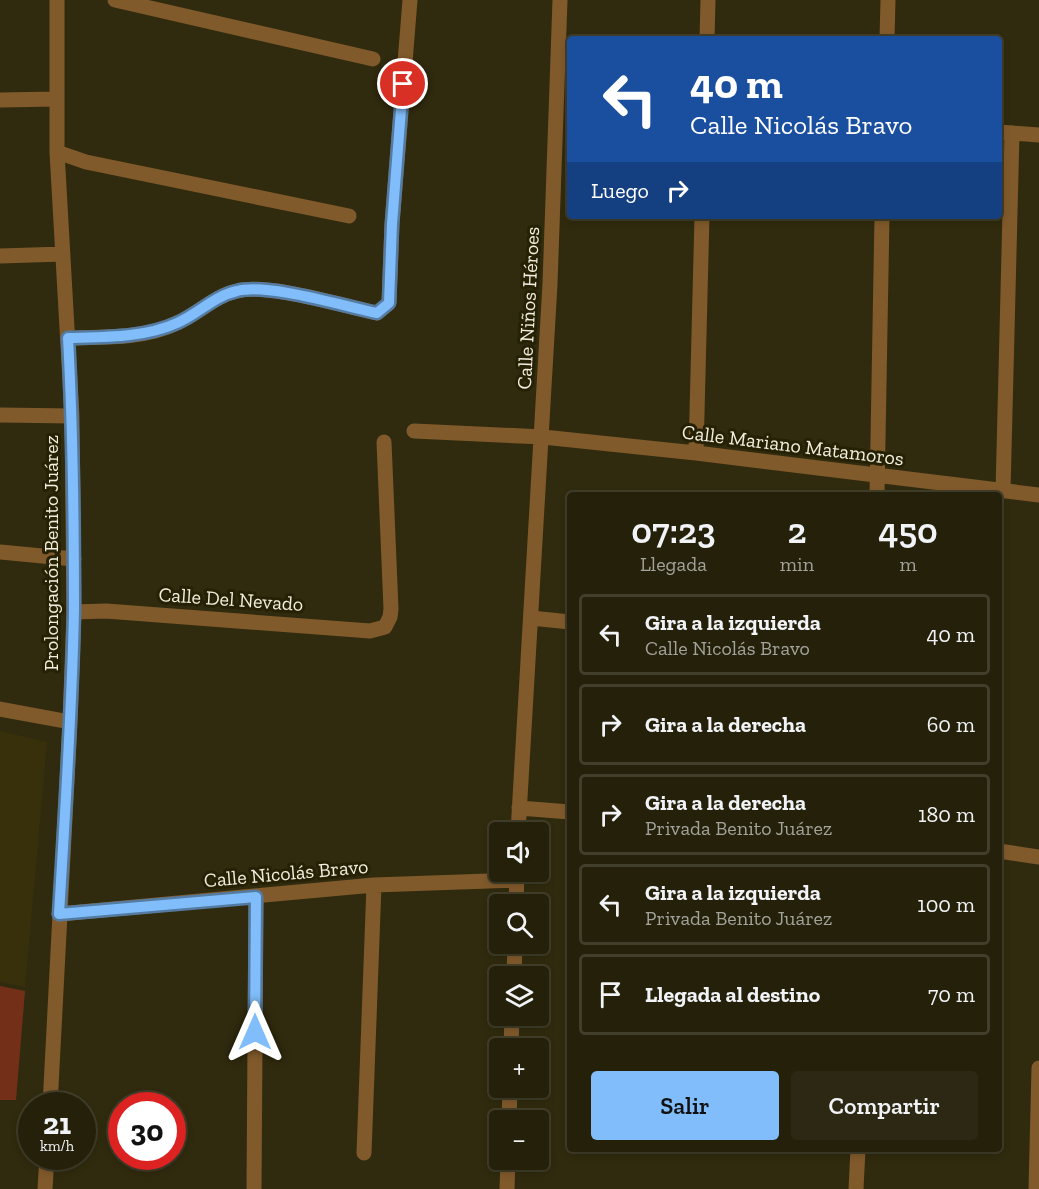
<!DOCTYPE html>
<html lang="es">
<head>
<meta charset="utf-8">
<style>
  body { margin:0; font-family:"Zilla Slab",serif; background:#2c2813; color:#f1f3f6; height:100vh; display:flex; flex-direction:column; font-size:22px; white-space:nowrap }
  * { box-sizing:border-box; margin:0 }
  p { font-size:20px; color:#a3a39c }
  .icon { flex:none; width:33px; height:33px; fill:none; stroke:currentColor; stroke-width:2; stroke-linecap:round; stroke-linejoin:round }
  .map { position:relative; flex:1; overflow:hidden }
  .drawer { position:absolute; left:567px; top:492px; width:435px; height:660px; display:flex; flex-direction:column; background:#24200a; border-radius:6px; box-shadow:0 3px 9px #0003,0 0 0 2px #413e2b }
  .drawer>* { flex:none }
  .banner { position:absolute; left:567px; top:36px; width:435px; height:183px; border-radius:6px; box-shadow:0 3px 9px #0003,0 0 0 2px #413e2b; background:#1a4fa0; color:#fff; overflow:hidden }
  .buttons { position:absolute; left:489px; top:822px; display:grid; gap:12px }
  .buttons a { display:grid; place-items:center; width:60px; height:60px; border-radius:6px; background:#24200a; box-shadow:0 3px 9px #0003,0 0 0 2px #413e2b; font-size:30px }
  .speed { position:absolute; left:18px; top:1092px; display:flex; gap:12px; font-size:30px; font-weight:700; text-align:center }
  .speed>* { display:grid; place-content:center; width:78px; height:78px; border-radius:50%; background:#24200a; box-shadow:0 3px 9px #0003,0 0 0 2px #413e2b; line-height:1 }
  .speed small { font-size:15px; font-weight:400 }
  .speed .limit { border:9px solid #d22; background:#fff; color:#111 }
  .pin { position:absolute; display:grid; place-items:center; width:51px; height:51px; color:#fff; margin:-26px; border:3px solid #fff; border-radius:50%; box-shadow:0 2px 6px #0007 }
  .me { position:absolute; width:66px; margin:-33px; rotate:0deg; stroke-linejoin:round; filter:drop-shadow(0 0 4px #0008) }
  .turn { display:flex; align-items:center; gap:21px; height:126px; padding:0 24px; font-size:27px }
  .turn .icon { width:78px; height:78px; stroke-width:2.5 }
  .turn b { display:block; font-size:42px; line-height:51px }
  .then { display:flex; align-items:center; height:57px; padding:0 24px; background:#0003; gap:12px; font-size:22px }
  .eta { display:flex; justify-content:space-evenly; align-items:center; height:102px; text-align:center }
  .eta b { font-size:36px; font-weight:600; line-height:42px }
  .button { display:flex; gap:12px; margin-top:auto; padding:12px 24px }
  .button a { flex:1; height:69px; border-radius:6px; background:#81bdfa; color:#111; font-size:24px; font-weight:600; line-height:69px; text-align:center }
  .button a+a { background:#2c2813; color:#f1f3f6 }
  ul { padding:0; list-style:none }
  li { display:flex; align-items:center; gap:18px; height:81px; margin:0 12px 9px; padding:0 12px; border:3px solid #413e2b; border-radius:6px }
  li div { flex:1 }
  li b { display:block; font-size:22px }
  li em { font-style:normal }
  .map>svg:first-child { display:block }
  .built { fill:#37300b }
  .green { fill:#742f18 }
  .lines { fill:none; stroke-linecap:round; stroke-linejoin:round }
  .minor { stroke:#815a2b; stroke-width:15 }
  .route-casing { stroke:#547ba2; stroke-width:15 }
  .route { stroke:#81bdfa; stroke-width:10 }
  .labels { text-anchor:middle; stroke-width:6; stroke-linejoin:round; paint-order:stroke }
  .street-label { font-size:20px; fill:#f0eddc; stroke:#262105 }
</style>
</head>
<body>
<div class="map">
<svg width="1039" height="1189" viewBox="0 0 1039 1189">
  <rect width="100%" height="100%" fill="#302b0e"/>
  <!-- built -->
  <path class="built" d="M 0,731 L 47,742 L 25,987 L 0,982 Z"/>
  <!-- green -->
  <path class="green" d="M 0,986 L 25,991 L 16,1100 L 0,1100 Z"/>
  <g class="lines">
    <!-- minor -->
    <path class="minor" d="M 115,0 L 373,59
      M 707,39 L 708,0
      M 887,39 L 888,0
      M 0,100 L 56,99
      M 999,132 L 1039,135
      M 57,152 L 86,162 L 349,216
      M 0,256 L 63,254
      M 68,338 C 104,337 144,339 177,323 C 198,314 214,296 237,291 C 269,283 343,306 377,313 L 389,303 L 392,224 L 410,0
      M 0,415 L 72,416
      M 414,431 L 543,437 L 696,453 L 1039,495
      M 696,453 L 702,216
      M 1003,491 L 1012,133
      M 877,495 L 882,216
      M 0,552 L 74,559
      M 74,612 L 106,611 L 370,631 L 385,627 L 390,617 L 391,609 L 384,442
      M 531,618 L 570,622
      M 0,709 L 70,722
      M 519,808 L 570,812
      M 518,832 L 550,284 L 560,0
      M 999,851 L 1039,857
      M 516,904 L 517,872
      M 59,914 L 374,885 L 517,880
      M 514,976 L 515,944
      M 511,1048 L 512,1016
      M 50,1106 L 70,722 L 74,612 L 72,416 L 57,152 L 57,0
      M 509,1120 L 510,1088
      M 364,1153 L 374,885
      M 45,1189 L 47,1156
      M 254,1189 L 256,897
      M 507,1189 L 508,1160
      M 856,1189 L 858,1149
      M 1036,1189 L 1039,1068"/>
  </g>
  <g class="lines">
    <!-- route casing -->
    <g class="route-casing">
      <path id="route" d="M 255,1032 L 256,897 L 59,914 C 65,813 72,712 74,610 C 74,519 73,429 68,338 C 104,337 144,338 177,323 C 198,314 214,296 237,291 C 268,283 343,306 377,313 L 389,303 L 392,224 L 403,84"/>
    </g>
    <!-- route -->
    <use href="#route" class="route"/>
  </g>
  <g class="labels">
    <!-- street labels -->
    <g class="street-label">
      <text transform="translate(528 308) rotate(-87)" y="7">Calle Niños Héroes</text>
      <text transform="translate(793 445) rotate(7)" y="7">Calle Mariano Matamoros</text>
      <text transform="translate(51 553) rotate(-90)" y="7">Prolongación Benito Juárez</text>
      <text transform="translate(231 599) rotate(4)" y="7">Calle Del Nevado</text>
      <text transform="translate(286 873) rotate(-5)" y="7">Calle Nicolás Bravo</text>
    </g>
  </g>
</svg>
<div class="buttons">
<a><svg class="icon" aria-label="sound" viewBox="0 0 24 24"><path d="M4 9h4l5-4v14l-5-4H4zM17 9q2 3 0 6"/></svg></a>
<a><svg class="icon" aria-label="search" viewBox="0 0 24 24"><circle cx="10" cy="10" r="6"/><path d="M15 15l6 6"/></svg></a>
<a><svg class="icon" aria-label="layers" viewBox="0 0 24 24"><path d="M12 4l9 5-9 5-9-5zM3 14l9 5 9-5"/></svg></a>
<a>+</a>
<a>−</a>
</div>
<div class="speed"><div>21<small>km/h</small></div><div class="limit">30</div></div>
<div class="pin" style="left:403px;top:84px;background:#d93025"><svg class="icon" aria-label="arrive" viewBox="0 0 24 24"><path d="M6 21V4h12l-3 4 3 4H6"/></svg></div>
<svg class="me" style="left:255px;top:1032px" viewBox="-20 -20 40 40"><path d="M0-17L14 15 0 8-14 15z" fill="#81bdfa" stroke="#fff" stroke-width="4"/></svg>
<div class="banner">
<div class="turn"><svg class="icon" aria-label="left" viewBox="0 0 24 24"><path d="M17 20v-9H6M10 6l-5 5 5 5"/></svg><div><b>40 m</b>Calle Nicolás Bravo</div></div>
<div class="then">Luego<svg class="icon" aria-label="right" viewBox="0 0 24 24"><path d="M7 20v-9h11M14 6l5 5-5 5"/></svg></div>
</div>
<section class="drawer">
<div class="eta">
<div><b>07:23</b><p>Llegada</p></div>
<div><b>2</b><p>min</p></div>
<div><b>450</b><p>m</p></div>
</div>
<ul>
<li><svg class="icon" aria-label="left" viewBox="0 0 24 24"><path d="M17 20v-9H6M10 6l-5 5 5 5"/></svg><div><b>Gira a la izquierda</b><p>Calle Nicolás Bravo</p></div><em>40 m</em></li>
<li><svg class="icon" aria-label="right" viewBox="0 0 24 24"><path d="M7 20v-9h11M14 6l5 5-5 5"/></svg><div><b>Gira a la derecha</b></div><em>60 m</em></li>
<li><svg class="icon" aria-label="right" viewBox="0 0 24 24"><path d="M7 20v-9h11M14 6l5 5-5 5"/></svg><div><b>Gira a la derecha</b><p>Privada Benito Juárez</p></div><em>180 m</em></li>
<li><svg class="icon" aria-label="left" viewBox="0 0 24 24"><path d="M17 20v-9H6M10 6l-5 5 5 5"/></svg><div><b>Gira a la izquierda</b><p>Privada Benito Juárez</p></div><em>100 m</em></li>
<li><svg class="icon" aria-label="arrive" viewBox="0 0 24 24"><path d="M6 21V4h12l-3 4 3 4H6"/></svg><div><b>Llegada al destino</b></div><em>70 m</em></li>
</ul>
<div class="button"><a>Salir</a><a>Compartir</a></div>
</section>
</div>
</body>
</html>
